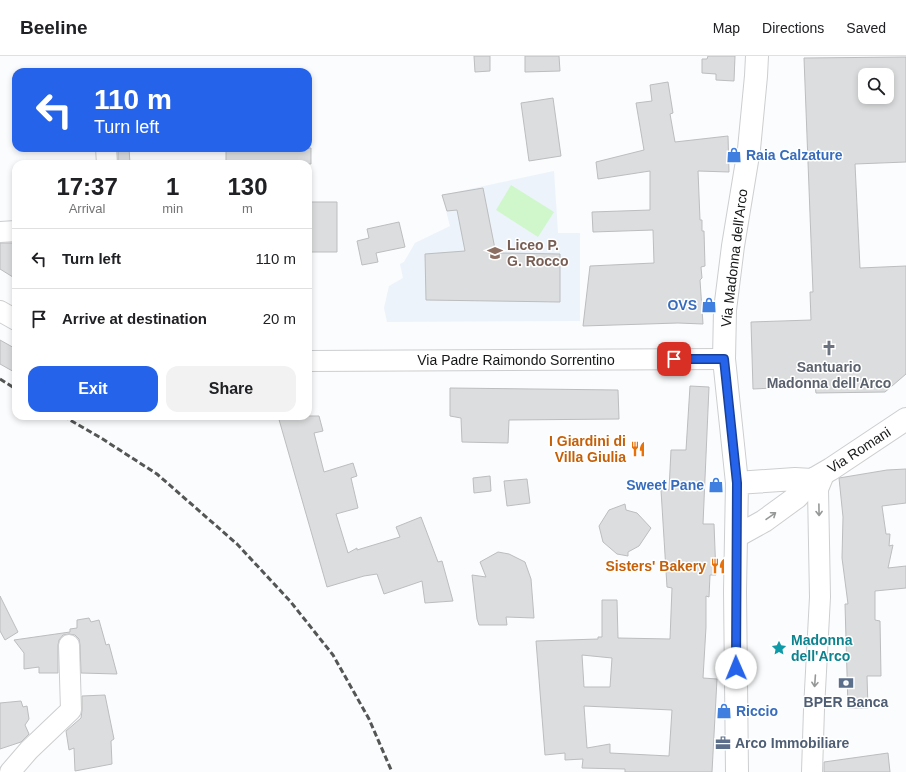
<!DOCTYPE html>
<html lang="en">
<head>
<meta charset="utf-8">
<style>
  body { margin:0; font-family:Arial,sans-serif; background:#f2f2f2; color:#202124; height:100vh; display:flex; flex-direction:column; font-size:15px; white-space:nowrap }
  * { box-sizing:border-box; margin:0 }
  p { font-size:13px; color:#757577 }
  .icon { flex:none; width:22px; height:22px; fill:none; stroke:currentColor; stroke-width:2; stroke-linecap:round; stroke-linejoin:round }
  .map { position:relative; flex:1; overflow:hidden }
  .drawer { position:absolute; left:12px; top:104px; width:300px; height:260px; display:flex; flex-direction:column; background:#fff; border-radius:12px; box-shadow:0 2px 6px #0003 }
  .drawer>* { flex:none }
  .banner { position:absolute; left:12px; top:12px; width:300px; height:84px; border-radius:12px; box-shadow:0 2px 6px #0003; background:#2563eb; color:#fff; overflow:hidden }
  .tools { position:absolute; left:858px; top:12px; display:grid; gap:8px }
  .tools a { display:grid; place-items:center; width:36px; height:36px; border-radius:8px; background:#fff; box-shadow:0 2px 6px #0003; font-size:20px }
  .pin { position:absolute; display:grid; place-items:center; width:34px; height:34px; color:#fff; margin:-17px; border-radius:8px; box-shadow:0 2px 6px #0006 }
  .me { position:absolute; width:44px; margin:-22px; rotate:359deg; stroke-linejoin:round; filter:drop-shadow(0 0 3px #0008) }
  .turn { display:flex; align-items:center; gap:14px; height:84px; padding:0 16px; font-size:18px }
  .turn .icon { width:52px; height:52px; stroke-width:2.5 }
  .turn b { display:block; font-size:28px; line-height:34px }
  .eta { display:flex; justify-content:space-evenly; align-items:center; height:68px; text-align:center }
  .eta b { font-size:24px; font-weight:700; line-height:28px }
  .action { display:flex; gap:8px; margin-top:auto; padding:8px 16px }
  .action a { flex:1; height:46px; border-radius:12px; background:#2563eb; color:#fff; font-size:16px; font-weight:700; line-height:46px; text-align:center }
  .action a+a { background:#f2f2f2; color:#202124 }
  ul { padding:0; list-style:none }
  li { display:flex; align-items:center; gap:12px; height:60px; padding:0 16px; border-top:1px solid #e0e0e0 }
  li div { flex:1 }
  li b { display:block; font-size:15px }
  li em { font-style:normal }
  header { display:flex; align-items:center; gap:24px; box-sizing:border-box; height:56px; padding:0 20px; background:#fff; border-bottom:1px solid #e0e0e0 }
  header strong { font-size:19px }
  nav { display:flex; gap:22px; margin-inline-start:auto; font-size:14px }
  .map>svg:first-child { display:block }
  .built { fill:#ecf3fb }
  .green { fill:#cff7cb }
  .building { fill:#dcddde; stroke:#bcbdbf; fill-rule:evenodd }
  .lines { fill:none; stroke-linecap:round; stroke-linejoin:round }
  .street-casing { stroke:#cdced0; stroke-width:22 }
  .secondary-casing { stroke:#cdced0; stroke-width:24 }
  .street { stroke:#fff; stroke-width:20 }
  .secondary { stroke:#fff; stroke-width:22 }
  .rail { stroke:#545555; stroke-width:3; stroke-dasharray:6 3; stroke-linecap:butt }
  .oneway { stroke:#969797 }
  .route-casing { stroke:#184099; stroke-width:10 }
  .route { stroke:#2563eb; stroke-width:7 }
  .labels { text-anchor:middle; stroke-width:3; stroke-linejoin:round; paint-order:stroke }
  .shop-label { font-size:14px; font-weight:bold; fill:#366cbe; stroke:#fff; text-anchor:start }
  .education-label { font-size:14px; font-weight:bold; fill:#785e54; stroke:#fff; text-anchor:start }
  .street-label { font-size:14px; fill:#161717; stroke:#fff }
  .worship-label { font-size:14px; font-weight:bold; fill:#5b616d; stroke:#fff }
  .food-label { font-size:14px; font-weight:bold; fill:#c56008; stroke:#fff; text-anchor:end }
  .culture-label { font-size:14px; font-weight:bold; fill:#0d838f; stroke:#fff; text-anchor:start }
  .service-label { font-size:14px; font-weight:bold; fill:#4e5e75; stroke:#fff }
</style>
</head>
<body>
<header>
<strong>Beeline</strong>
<nav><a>Map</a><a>Directions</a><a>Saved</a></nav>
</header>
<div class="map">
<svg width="906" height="716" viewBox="0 0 906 716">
  <rect width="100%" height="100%" fill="#fafcfd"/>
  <!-- built -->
  <path class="built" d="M 554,115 L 558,177 L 580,177 L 580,265 L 387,266 L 384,252 L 389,230 L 403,222 L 400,208 L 404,206 L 415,187 L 450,170 L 442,139 Z"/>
  <!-- green -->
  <path class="green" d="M 511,129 L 554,156 L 538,181 L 496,154 Z"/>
  <!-- building -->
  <path class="building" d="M 474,0 L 490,0 L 490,15 L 475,16 Z
    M 525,0 L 559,0 L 560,15 L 525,16 Z
    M 708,0 L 735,0 L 734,25 L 716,24 L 716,18 L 702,17 L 702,3 L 707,3 Z
    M 906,1 L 906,106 L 855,108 L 860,212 L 906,210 L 906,318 L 885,336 L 816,337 L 815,330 L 753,333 L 751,266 L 811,264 L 810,236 L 813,236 L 804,2 ZM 865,19 L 887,19 L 887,41 L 865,41 Z
    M 668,26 L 673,57 L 670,58 L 675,86 L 728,80 L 729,116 L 698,115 L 700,164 L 702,164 L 702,175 L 704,175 L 705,210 L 701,211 L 702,222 L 700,224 L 703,268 L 678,267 L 583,270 L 590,210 L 654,207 L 653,174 L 593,176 L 592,156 L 650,154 L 650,115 L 598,123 L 596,106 L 644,94 L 636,47 L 652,45 L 650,29 Z
    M 553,42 L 561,100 L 529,105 L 521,47 Z
    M 118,92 L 129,92 L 130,108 L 118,108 Z
    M 226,92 L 311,92 L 311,108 L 226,108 Z
    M 483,132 L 495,193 L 500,192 L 500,197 L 560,198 L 560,246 L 426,244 L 425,198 L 465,195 L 457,154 L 447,155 L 442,139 Z
    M 308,146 L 337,146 L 337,196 L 308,196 Z
    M 399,166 L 405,191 L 376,197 L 378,206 L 362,209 L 357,185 L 369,182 L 367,173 Z
    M 0,187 L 16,187 L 16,223 L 0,213 Z
    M 0,284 L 16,293 L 16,317 L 0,308 Z
    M 690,330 L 709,331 L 703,468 L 714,468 L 716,519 L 710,519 L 709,541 L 706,540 L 706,571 L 703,622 L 717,623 L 712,716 L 625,716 L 625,713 L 582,712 L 583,703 L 565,704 L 565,697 L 545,699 L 536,585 L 598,583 L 598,581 L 602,581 L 602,544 L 617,544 L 618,582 L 670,583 L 672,532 L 667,531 L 661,434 L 669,434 L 671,394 L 686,394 ZM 582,599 L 612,602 L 610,631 L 584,631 ZM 584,650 L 672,654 L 669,700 L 610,697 L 610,688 L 587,692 Z
    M 450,332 L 618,334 L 619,363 L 509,364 L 508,387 L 462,386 L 461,362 L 450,360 Z
    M 278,360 L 319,360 L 323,375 L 314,377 L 324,416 L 353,407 L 357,420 L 351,422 L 358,452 L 336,458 L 348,497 L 357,492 L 357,494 L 400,481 L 396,471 L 421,461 L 438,506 L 442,505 L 453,545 L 425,547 L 422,525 L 384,538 L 377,518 L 364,520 L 327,531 Z
    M 906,413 L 906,447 L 882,450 L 886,478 L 890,478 L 889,490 L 893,489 L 888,512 L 906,510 L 906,532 L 875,535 L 875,564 L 880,565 L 881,620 L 867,620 L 868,652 L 848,652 L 845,548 L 848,548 L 842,502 L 843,461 L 839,422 L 887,414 Z
    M 490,420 L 491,435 L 474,437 L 473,422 Z
    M 527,423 L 530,447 L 507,450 L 504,425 Z
    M 625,448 L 626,454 L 637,457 L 651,472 L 639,490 L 628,496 L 628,500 L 617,498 L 603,486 L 599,470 L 609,454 Z
    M 498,496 L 509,498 L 525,506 L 531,523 L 534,562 L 506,561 L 507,569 L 479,569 L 477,563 L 472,519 L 486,521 L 480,506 Z
    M 0,540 L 18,576 L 5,584 L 0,575 Z
    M 89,562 L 91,566 L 99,564 L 106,589 L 109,588 L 117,618 L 81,617 L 80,589 L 79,583 L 75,579 L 69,578 L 63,579 L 59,584 L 58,589 L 58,617 L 39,617 L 39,611 L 24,613 L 24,597 L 14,584 L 70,576 L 70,573 L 77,572 L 77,564 Z
    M 105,639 L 114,683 L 111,685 L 112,708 L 75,715 L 74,692 L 69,694 L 66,675 L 81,662 L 82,654 L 82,640 Z
    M 21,645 L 23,651 L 27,650 L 29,663 L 25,669 L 29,678 L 21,686 L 0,693 L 0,647 Z
    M 888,697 L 890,716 L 824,716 L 824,706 Z"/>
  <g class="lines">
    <!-- street casing -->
    <g class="street-casing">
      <path id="street" d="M 106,92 L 107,108
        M 0,176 L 16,175
        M 0,255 L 16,264
        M 308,305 L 724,303
        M 10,716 L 29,694 L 71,654 L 69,589
        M 812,716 L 814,653 L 820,541 L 818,433 L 825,416"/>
    </g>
    <!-- secondary casing -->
    <g class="secondary-casing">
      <path id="secondary" d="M 737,427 L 795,423 L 812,424
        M 737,480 L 764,465 L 797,441 L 812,424 L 831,413 L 906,363
        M 737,716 L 735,535 L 737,427 L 724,303 L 725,254 L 733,190 L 749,93 L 756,20 L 757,0"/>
    </g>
    <!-- street -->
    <use href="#street" class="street"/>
    <!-- secondary -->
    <use href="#secondary" class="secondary"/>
    <!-- rail -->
    <path class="rail" d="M 0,323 L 16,333
      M 63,360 L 101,382 L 157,418 L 237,488 L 290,545 L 333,599 L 369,663 L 392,716"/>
  </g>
  <!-- one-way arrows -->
  <defs><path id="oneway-shaft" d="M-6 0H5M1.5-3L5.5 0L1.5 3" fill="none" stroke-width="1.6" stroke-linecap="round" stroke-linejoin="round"/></defs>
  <g class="oneway">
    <use href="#oneway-shaft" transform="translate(819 454) rotate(89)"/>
    <use href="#oneway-shaft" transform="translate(771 460) rotate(-35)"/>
    <use href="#oneway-shaft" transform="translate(815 625) rotate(94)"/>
  </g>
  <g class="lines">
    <!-- route casing -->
    <g class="route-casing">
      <path id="route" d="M 674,303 L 724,303 L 737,427 L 736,612"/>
    </g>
    <!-- route -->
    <use href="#route" class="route"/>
  </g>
  <!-- icons -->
  <defs>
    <g id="shop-bare" transform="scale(1.2)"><path d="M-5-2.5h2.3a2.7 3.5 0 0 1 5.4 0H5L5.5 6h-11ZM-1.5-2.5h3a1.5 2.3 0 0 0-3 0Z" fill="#3f7fe0" stroke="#fff" stroke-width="2.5" paint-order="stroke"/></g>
    <g id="school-bare" transform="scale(1.2)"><path d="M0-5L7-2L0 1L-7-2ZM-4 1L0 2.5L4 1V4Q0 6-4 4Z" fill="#8d6e63" stroke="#fff" stroke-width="2.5" paint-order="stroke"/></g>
    <g id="church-bare" transform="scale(1.2)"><path d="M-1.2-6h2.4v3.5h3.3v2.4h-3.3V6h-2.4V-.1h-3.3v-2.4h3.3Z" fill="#6b7280" stroke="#fff" stroke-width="2.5" paint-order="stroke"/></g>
    <g id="restaurant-bare" transform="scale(1.2)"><path d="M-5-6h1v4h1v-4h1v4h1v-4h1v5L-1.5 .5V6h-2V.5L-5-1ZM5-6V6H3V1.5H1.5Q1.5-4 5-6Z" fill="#e8710a" stroke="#fff" stroke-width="2.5" paint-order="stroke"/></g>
    <g id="sight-bare" transform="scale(1.2)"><path d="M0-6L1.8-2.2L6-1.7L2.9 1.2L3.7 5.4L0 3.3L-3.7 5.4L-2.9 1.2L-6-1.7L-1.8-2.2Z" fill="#0f9aa8" stroke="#fff" stroke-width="2.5" paint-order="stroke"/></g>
    <g id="bank-bare" transform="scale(1.2)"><path d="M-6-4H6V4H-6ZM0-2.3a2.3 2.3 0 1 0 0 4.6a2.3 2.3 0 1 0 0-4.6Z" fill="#5c6f8a" stroke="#fff" stroke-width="2.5" paint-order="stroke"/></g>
    <g id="office-bare" transform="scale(1.2)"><path d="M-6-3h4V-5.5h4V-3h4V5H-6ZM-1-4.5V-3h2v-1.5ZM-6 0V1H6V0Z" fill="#5c6f8a" stroke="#fff" stroke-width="2.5" paint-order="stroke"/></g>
  </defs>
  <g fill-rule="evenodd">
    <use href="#shop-bare" x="734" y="99"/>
    <use href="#school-bare" x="495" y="197"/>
    <use href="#shop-bare" x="709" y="249"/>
    <use href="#church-bare" x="829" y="292"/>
    <use href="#restaurant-bare" x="638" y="393"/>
    <use href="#shop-bare" x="716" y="429"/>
    <use href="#restaurant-bare" x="718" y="510"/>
    <use href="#sight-bare" x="779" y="592"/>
    <use href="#bank-bare" x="846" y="627"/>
    <use href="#shop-bare" x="724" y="655"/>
    <use href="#office-bare" x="723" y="687"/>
  </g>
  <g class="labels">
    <!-- shop labels -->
    <g class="shop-label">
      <text x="746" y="104">Raia Calzature</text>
      <text x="697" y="254" text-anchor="end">OVS</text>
      <text x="704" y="434" text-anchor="end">Sweet Pane</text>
      <text x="736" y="660">Riccio</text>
    </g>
    <!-- education labels -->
    <g class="education-label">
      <text x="507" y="194">Liceo P.<tspan x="507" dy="16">G. Rocco</tspan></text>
    </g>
    <!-- street labels -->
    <g class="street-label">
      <text transform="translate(734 202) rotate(-83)" y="5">Via Madonna dell'Arco</text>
      <text x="516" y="309">Via Padre Raimondo Sorrentino</text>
      <text transform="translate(859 394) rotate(-33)" y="5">Via Romani</text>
    </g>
    <!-- worship labels -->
    <g class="worship-label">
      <text x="829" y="316">Santuario<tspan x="829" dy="16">Madonna dell'Arco</tspan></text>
    </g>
    <!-- food labels -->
    <g class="food-label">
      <text x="626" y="390">I Giardini di<tspan x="626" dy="16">Villa Giulia</tspan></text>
      <text x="706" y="515">Sisters' Bakery</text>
    </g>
    <!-- culture labels -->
    <g class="culture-label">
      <text x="791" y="589">Madonna<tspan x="791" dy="16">dell'Arco</tspan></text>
    </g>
    <!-- service labels -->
    <g class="service-label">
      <text x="846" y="651">BPER Banca</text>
      <text x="735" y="692" text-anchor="start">Arco Immobiliare</text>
    </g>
  </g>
</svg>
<div class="tools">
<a><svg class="icon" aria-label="search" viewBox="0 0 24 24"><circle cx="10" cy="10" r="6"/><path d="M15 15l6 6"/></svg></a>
</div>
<div class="pin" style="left:674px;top:303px;background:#d93025"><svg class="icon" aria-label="arrive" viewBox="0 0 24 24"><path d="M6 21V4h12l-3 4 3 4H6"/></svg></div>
<svg class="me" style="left:736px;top:612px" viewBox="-20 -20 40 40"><circle r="19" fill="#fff"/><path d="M0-13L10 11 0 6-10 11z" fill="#2563eb"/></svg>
<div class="banner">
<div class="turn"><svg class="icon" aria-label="left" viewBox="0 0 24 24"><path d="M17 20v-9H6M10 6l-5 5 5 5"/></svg><div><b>110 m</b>Turn left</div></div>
</div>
<section class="drawer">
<div class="eta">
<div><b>17:37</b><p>Arrival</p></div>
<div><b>1</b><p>min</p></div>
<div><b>130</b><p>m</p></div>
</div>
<ul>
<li><svg class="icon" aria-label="left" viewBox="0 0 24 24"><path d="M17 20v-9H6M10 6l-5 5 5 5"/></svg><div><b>Turn left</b></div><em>110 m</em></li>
<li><svg class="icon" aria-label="arrive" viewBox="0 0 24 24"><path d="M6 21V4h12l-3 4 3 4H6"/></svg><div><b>Arrive at destination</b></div><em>20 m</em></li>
</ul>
<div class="action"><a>Exit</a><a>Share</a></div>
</section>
</div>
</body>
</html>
